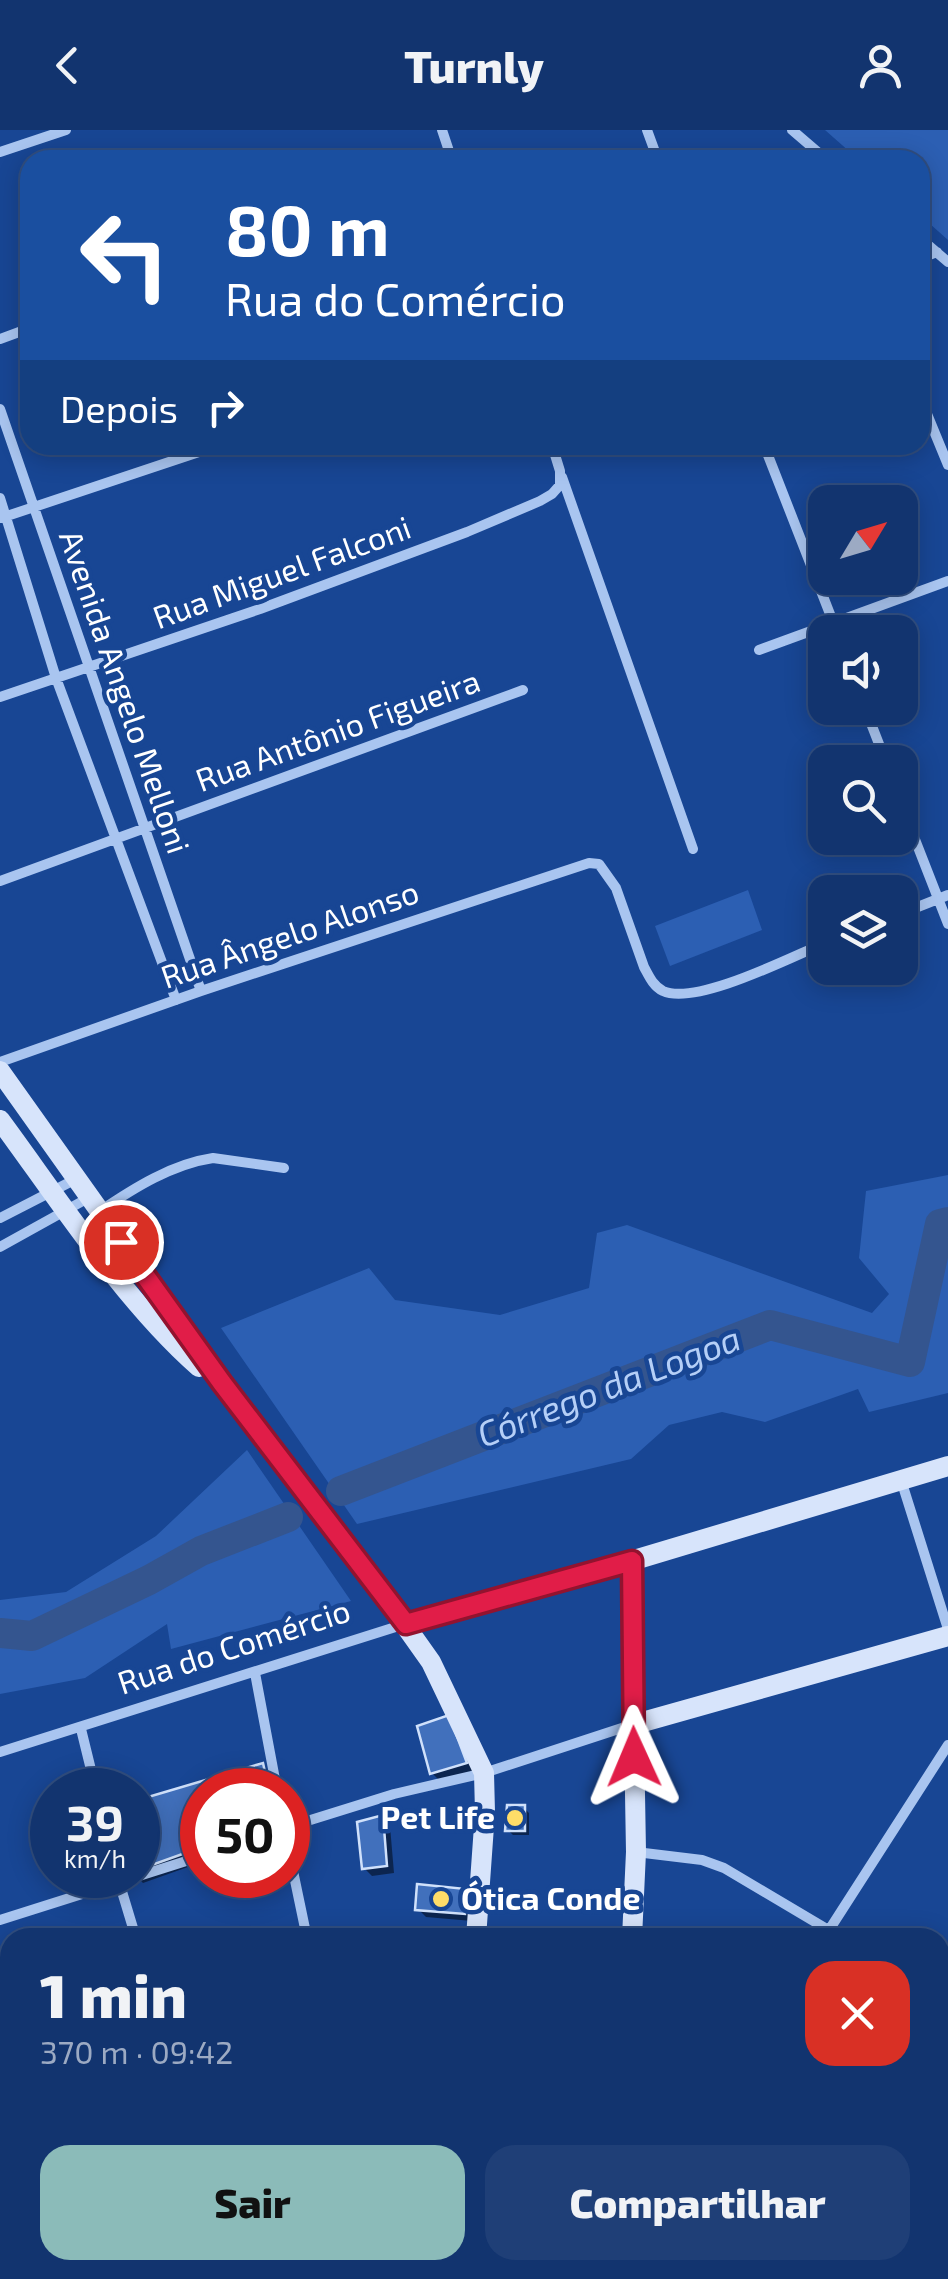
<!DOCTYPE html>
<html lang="pt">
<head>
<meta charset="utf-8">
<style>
  body { margin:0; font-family:"Exo 2",sans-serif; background:#1f3f77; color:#f1f3f6; height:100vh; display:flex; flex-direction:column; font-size:38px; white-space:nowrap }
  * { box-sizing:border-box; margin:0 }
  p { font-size:32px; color:#9caac3 }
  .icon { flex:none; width:55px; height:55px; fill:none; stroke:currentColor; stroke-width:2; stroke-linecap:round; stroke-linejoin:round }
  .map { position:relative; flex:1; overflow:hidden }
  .panel { position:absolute; left:0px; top:1798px; width:950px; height:352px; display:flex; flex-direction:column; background:#12346f; border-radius:30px 30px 0 0; box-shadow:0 5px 25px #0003,0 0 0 2px #314f82 }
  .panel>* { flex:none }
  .guide { position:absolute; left:20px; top:20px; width:910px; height:305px; border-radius:30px; box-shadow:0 5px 25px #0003,0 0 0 2px #314f82; background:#1a4fa0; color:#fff; overflow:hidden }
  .needle { width:65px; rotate:52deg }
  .buttons { position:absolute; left:808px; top:355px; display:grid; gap:20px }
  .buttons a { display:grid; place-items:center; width:110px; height:110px; border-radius:20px; background:#12346f; box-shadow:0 5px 25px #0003,0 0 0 2px #314f82; font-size:50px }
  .speed { position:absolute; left:30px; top:1638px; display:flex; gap:20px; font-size:50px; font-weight:700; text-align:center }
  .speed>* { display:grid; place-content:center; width:130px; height:130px; border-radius:50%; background:#12346f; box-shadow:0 5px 25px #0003,0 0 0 2px #314f82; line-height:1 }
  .speed small { font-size:25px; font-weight:400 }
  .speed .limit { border:15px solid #d22; background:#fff; color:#111 }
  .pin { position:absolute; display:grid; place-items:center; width:85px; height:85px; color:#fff; margin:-42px; border:5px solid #fff; border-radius:50%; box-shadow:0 2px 10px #0007 }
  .me { position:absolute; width:110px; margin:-55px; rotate:359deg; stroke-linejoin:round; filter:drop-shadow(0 0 8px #0008) }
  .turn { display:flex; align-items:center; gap:35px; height:210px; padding:0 40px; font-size:45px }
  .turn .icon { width:130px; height:130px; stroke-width:2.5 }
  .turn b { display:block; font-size:70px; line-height:85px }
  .then { display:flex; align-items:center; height:95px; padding:0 40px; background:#0003; gap:20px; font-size:38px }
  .round { display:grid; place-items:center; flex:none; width:105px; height:105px; border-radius:30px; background:#1f3f77 }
  .summary { display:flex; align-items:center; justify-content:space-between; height:170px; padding:0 40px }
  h1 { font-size:60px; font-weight:800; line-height:75px }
  .cta { display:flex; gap:20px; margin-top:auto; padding:20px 40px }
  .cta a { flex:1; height:115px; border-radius:30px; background:#8bbbb9; color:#111; font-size:40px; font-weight:800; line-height:115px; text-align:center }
  .cta a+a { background:#1f3f77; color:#f1f3f6 }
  header { display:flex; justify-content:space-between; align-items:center; height:130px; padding:0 40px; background:#12346f; font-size:45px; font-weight:800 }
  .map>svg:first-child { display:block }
  .green { fill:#2c5fb3 }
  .shadow { fill:#0007 }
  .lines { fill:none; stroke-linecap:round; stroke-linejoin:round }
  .river { stroke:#34558f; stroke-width:30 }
  .building { fill:#4170bc; stroke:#d0e1fb; stroke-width:2.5 }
  .street { stroke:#a9c5f0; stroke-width:10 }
  .secondary { stroke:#d7e4fb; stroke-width:20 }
  .route-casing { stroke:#92132f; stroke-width:25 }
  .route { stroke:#e11d48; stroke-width:18 }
  .poi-dot { fill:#ffdd68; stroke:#184694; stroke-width:4 }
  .labels { text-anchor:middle; stroke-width:9; stroke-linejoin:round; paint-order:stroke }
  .street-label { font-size:32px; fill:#fff; stroke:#184694 }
  .poi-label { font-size:32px; font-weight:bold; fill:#fff; stroke:#184694; text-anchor:end }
  .water-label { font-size:35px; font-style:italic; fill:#b5cff7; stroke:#184694 }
</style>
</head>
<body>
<header><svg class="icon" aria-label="back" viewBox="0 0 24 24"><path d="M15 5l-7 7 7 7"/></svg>Turnly<svg class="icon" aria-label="person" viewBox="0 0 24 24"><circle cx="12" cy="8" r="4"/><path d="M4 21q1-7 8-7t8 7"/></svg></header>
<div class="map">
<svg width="948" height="2149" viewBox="0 0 948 2149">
  <rect width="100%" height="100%" fill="#184694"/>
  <!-- green -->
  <path class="green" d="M 825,0 L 948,0 L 948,110 L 920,85 L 920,30 L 859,30 Z
    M 748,760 L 762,800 L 670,836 L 655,796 Z
    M 948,1045 L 948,1263 L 869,1282 L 858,1259 L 765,1292 L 722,1282 L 669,1295 L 631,1329 L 357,1394 L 221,1198 L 369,1138 L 395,1170 L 500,1185 L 589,1158 L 597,1103 L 627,1095 L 872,1183 L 889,1164 L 859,1128 L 866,1061 Z
    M 247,1320 L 351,1471 L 171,1519 L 167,1494 L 85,1548 L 0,1564 L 0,1470 L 66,1462 L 156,1406 Z"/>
  <!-- shadow -->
  <path class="shadow" d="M 448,1588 L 473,1641 L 440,1651 L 432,1643 Z
    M 262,1635 L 273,1646 L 276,1660 L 202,1660 L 202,1732 L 143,1753 L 135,1745 L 138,1673 Z
    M 524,1678 L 529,1683 L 529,1705 L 513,1705 L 508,1700 Z
    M 382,1688 L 390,1696 L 394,1743 L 372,1746 L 364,1738 Z
    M 465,1762 L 473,1770 L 472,1791 L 426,1787 L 418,1779 Z"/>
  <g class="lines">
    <!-- river -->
    <path class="river" d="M 341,1361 L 770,1195 L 910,1232 L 940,1094 L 948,1092
      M 0,1503 L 32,1506 L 149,1450 L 201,1421 L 288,1387"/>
  </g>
  <!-- building -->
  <path class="building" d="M 449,1585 L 467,1633 L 430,1644 L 417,1596 Z
    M 263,1633 L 269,1660 L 202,1660 L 202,1717 L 138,1740 L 138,1670 Z
    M 507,1675 L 525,1675 L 525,1701 L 505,1701 Z
    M 383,1685 L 387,1736 L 362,1739 L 357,1692 Z
    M 417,1754 L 466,1759 L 465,1784 L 415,1780 Z
    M 540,2140 L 546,2140 L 560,2149 L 534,2149 Z"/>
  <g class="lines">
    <!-- street -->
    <path class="street" d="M 442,0 L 452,30
      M 647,0 L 658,30
      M 792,0 L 827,30
      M 0,22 L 66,0
      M 920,108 L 948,132
      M 920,129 L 937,122
      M 0,209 L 30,198
      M 920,267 L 948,335
      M 0,279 L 201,861
      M 764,315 L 837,502
      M 562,347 L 693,719
      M 0,368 L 56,548 L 176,870
      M 1,388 L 220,315
      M 759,520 L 948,451
      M 0,567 L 260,479 L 467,402 L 540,371 L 552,364 L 560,355 L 560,341 L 552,315
      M 865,578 L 886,632
      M 900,671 L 948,794
      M 0,751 L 523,560
      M 900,784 L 948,765
      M 0,932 L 201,861 L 589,733 L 599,734 L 616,758 L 644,837 C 649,846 653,856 663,861 C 696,876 791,827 825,813
      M 100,1081 C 134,1058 172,1034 213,1028 L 284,1038
      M 0,1088 L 76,1049
      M 0,1117 L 90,1067
      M 901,1350 L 948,1499
      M 255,1543 L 277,1660
      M 81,1599 L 96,1660
      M 0,1622 L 405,1494
      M 288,1697 L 394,1664 L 484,1643 L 631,1595
      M 288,1717 L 307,1808
      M 636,1722 L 702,1730 L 724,1738 L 842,1808
      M 117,1745 L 136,1808
      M 0,1790 L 202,1726
      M 824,1808 L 948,1615
      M 940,1870 L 948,1875
      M 940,1926 L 948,1913
      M 0,1961 L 10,1959
      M 0,1978 L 10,1967
      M 224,2140 L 238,2149
      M 936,2140 L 948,2148
      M 73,2149 L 80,2140
      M 618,2149 L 623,2140"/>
    <!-- secondary -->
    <path class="secondary" d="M 0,941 L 222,1253 L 358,1429 L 431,1532 L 484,1643 L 485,1682 L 476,1808
      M 0,990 C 59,1070 125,1172 199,1237
      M 631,1431 L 636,1722 L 632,1808
      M 406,1494 L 631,1431 L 948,1336
      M 632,1595 L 948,1506
      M 271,2149 L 278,2140
      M 478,2149 L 485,2140"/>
  </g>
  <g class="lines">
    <!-- route casing -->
    <g class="route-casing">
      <path id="route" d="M 121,1112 L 222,1253 L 406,1494 L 632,1431 L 634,1627"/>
    </g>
    <!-- route -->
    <use href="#route" class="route"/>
  </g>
  <!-- markers -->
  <g class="poi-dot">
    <circle cx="515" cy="1688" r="10"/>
    <circle cx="441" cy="1769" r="10"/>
  </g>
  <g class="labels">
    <!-- street labels -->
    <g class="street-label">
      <text transform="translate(282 443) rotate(-20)" y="11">Rua Miguel Falconi</text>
      <text transform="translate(124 562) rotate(71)" y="11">Avenida Angelo Melloni</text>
      <text transform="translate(338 601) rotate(-20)" y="11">Rua Antônio Figueira</text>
      <text transform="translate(290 805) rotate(-19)" y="11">Rua Ângelo Alonso</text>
      <text transform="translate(234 1517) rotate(-18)" y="11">Rua do Comércio</text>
    </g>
    <!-- poi labels -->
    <g class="poi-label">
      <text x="495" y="1699">Pet Life</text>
      <text x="461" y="1780" text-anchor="start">Ótica Conde</text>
    </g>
    <!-- water labels -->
    <g class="water-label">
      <text transform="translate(609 1257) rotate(-21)" y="12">Córrego da Logoa</text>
    </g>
  </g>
</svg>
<div class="buttons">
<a><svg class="needle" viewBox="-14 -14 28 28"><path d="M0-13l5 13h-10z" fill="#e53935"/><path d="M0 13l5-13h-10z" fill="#9caac3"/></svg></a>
<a><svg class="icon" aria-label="sound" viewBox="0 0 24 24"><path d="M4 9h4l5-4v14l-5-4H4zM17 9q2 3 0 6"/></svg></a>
<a><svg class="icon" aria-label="search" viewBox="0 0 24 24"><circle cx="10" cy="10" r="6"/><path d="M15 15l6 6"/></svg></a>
<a><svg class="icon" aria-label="layers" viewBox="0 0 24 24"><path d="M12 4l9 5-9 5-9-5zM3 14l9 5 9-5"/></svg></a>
</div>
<div class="speed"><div>39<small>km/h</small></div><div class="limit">50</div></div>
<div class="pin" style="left:121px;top:1112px;background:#d93025"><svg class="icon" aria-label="arrive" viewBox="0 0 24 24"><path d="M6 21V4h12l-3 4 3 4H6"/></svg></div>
<svg class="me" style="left:634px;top:1627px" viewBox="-20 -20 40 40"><path d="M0-17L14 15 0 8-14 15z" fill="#e11d48" stroke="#fff" stroke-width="4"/></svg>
<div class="guide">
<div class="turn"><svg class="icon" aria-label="left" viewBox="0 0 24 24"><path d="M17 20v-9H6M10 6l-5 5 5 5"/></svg><div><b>80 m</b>Rua do Comércio</div></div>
<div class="then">Depois<svg class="icon" aria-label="right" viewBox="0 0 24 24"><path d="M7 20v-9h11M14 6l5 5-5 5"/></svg></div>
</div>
<section class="panel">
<div class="summary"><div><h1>1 min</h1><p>370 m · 09:42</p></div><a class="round" style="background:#d93025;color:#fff"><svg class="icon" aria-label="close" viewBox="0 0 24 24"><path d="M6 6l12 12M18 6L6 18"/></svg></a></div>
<div class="cta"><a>Sair</a><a>Compartilhar</a></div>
</section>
</div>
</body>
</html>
